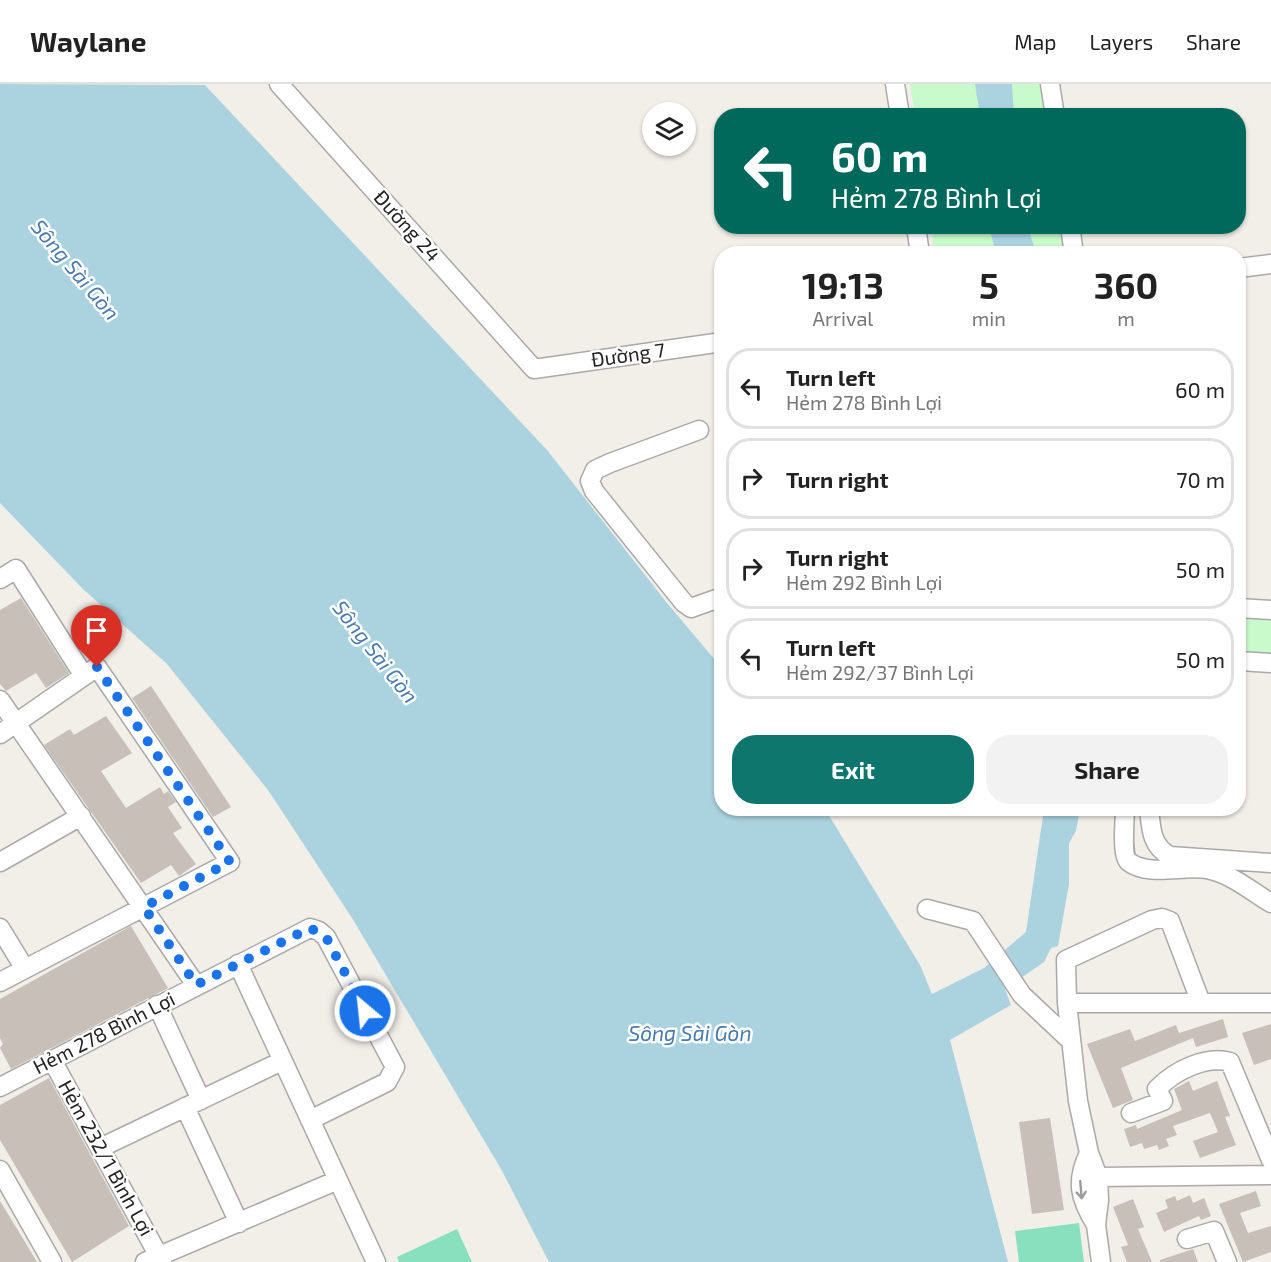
<!DOCTYPE html>
<html lang="en">
<head>
<meta charset="utf-8">
<style>
  body { margin:0; font-family:"Exo 2",sans-serif; background:#f2f2f2; color:#222; height:100vh; display:flex; flex-direction:column; font-size:22px; white-space:nowrap }
  * { box-sizing:border-box; margin:0 }
  p { font-size:20px; color:#767676 }
  .icon { flex:none; width:33px; height:33px; fill:none; stroke:currentColor; stroke-width:2; stroke-linecap:round; stroke-linejoin:round }
  .map { position:relative; flex:1; overflow:hidden }
  .drawer { position:absolute; left:714px; top:162px; width:532px; height:570px; display:flex; flex-direction:column; background:#fff; border-radius:24px; box-shadow:0 2px 4px #0004 }
  .drawer>* { flex:none }
  .banner { position:absolute; left:714px; top:24px; width:532px; height:126px; border-radius:24px; box-shadow:0 2px 4px #0004; background:#00695c; color:#fff; overflow:hidden }
  .buttons { position:absolute; left:642px; top:18px; display:grid; gap:12px }
  .buttons a { display:grid; place-items:center; width:54px; height:54px; border-radius:50%; background:#fff; box-shadow:0 2px 4px #0004; font-size:30px }
  .pin { position:absolute; display:grid; place-items:center; width:51px; height:51px; color:#fff; margin:-62px -26px; border-radius:50% 50% 50% 0; rotate:-45deg; box-shadow:0 0 6px #0007 }
  .pin .icon { rotate:45deg }
  .me { position:absolute; width:66px; margin:-33px; rotate:332deg; stroke-linejoin:round; filter:drop-shadow(0 0 4px #0008) }
  .turn { display:flex; align-items:center; gap:21px; height:126px; padding:0 18px; font-size:27px }
  .turn .icon { width:78px; height:78px; stroke-width:2.5 }
  .turn b { display:block; font-size:42px; line-height:51px }
  .eta { display:flex; justify-content:space-evenly; align-items:center; height:102px; text-align:center }
  .eta b { font-size:36px; font-weight:700; line-height:42px }
  .primary-button { display:flex; gap:12px; margin-top:auto; padding:12px 18px }
  .primary-button a { flex:1; height:69px; border-radius:24px; background:#0f766e; color:#fff; font-size:24px; font-weight:700; line-height:69px; text-align:center }
  .primary-button a+a { background:#f2f2f2; color:#222 }
  ul { padding:0; list-style:none }
  li { display:flex; align-items:center; gap:18px; height:81px; margin:0 12px 9px; padding:0 6px; border:3px solid #e0e0e0; border-radius:24px }
  li div { flex:1 }
  li b { display:block; font-size:22px }
  li em { font-style:normal }
  header { display:flex; align-items:center; gap:36px; box-sizing:border-box; height:84px; padding:0 30px; background:#fff; border-bottom:2px solid #e0e0e0 }
  header strong { font-size:28px }
  nav { display:flex; gap:33px; margin-inline-start:auto; font-size:21px }
  .map>svg:first-child { display:block }
  .park { fill:#c8facc }
  .pitch { fill:#88e0be }
  .water { fill:#aad3df }
  .building { fill:#c7bfb8 }
  .lines { fill:none; stroke-linecap:round; stroke-linejoin:round }
  .minor-casing { stroke:#a9a9a9; stroke-width:21 }
  .minor { stroke:#fff; stroke-width:18 }
  .oneway { stroke:#9c9c9c }
  .route { stroke:#1a73e8; stroke-width:10; stroke-dasharray:0 18 }
  .labels { text-anchor:middle; stroke-width:5; stroke-linejoin:round; paint-order:stroke }
  .street-label { font-size:20px; fill:#222; stroke:#fff }
  .water-label { font-size:21px; font-style:italic; fill:#4a7aab; stroke:#fff }
</style>
</head>
<body>
<header>
<strong>Waylane</strong>
<nav><a>Map</a><a>Layers</a><a>Share</a></nav>
</header>
<div class="map">
<svg width="1271" height="1178" viewBox="0 0 1271 1178">
  <rect width="100%" height="100%" fill="#f2efe9"/>
  <!-- park -->
  <path class="park" d="M 910,0 L 1043,0 L 1047,31 L 915,31 Z
    M 931,143 L 1063,143 L 1067,169 L 934,169 Z
    M 1239,533 L 1271,535 L 1271,571 L 1239,569 Z"/>
  <!-- pitch -->
  <path class="pitch" d="M 1079,1139 L 1084,1178 L 1019,1178 L 1015,1147 Z
    M 457,1145 L 472,1178 L 399,1178 L 397,1173 Z"/>
  <!-- water -->
  <path class="water" d="M 0,0 L 205,1 L 547,366 L 667,519 L 721,583 L 722,724 L 825,725 L 920,881 L 932,910 L 984,884 L 1026,848 L 1044,725 L 1080,725 L 1076,747 L 1069,759 L 1069,800 L 1058,862 L 1051,864 L 1044,878 L 1005,905 L 1011,921 L 950,956 L 1008,1178 L 549,1178 L 501,1085 L 352,834 L 268,706 L 167,580 L 83,505 L 0,419 Z
    M 975,0 L 1012,0 L 1014,31 L 980,31 Z
    M 989,143 L 1028,143 L 1036,169 L 996,169 Z"/>
  <!-- building -->
  <path class="building" d="M 21,514 L 69,589 L 46,604 L 36,589 L 6,607 L 0,600 L 0,526 Z
    M 151,602 L 231,723 L 213,733 L 132,614 Z
    M 106,632 L 132,669 L 101,687 L 126,724 L 160,703 L 164,710 L 168,707 L 176,718 L 168,723 L 182,744 L 173,749 L 196,780 L 179,792 L 171,781 L 141,799 L 44,661 L 70,645 L 74,651 Z
    M 131,842 L 168,904 L 11,985 L 0,964 L 3,960 L 0,954 L 0,915 Z
    M 1223,935 L 1228,953 L 1196,963 L 1193,954 L 1121,984 L 1133,1016 L 1113,1024 L 1087,960 L 1130,945 L 1135,957 L 1176,941 L 1179,949 Z
    M 1271,940 L 1271,975 L 1254,981 L 1242,949 Z
    M 49,994 L 129,1142 L 72,1178 L 0,1056 L 0,1021 Z
    M 1189,997 L 1193,1007 L 1217,997 L 1230,1032 L 1225,1033 L 1236,1061 L 1200,1074 L 1193,1057 L 1218,1048 L 1210,1029 L 1173,1042 L 1177,1051 L 1166,1055 L 1169,1062 L 1159,1066 L 1157,1061 L 1144,1065 L 1142,1059 L 1130,1063 L 1124,1045 L 1136,1041 L 1137,1045 L 1182,1026 L 1174,1005 Z
    M 1050,1034 L 1064,1126 L 1032,1130 L 1019,1038 Z
    M 1256,1107 L 1261,1122 L 1240,1129 L 1248,1149 L 1271,1142 L 1271,1168 L 1243,1178 L 1219,1120 Z
    M 1190,1111 L 1193,1119 L 1204,1114 L 1211,1132 L 1201,1136 L 1199,1132 L 1164,1148 L 1156,1129 L 1168,1124 L 1165,1116 L 1175,1112 L 1177,1117 Z
    M 1133,1115 L 1144,1143 L 1138,1145 L 1152,1178 L 1127,1178 L 1121,1163 L 1128,1161 L 1113,1123 Z
    M 0,1117 L 22,1153 L 37,1178 L 0,1178 Z
    M 1193,1165 L 1198,1178 L 1160,1178 L 1160,1176 Z"/>
  <g class="lines">
    <!-- minor casing -->
    <g class="minor-casing">
      <path id="minor" d="M 279,0 L 534,285 L 722,258
        M 895,0 L 900,32
        M 1050,0 L 1055,32
        M 916,142 L 920,170
        M 1070,142 L 1074,170
        M 1239,184 L 1271,180
        M 699,346 L 610,379 L 595,386 L 590,397 L 594,407 L 684,519 L 691,524 L 722,513
        M 0,495 L 16,485 L 84,592
        M 1239,524 L 1271,526
        M 1239,577 L 1271,579
        M 0,616 L 196,901
        M 0,650 L 97,583 L 230,778 L 0,898
        M 1125,724 C 1125,736 1121,772 1129,778 C 1149,793 1184,781 1206,785 C 1230,789 1251,807 1271,819
        M 1149,724 C 1151,744 1151,762 1170,772 L 1271,779
        M 0,778 L 81,732
        M 927,825 L 973,837 L 1022,911 L 1071,957
        M 0,844 L 25,885
        M 238,880 L 376,1178
        M 1067,919 L 1271,919
        M 157,921 L 201,1016
        M 52,976 L 162,1178
        M 0,1003 L 310,844 L 319,847 L 326,853 L 395,983 L 387,998 L 310,1036
        M 185,1023 L 239,1139
        M 1131,1029 L 1163,1017 L 1157,1005 C 1174,987 1206,971 1230,978 L 1271,1076
        M 100,1064 L 282,977
        M 1089,1069 C 1075,1098 1080,1115 1096,1141
        M 0,1086 L 52,1178
        M 1098,1093 L 1271,1091
        M 1187,1155 L 1214,1147 L 1227,1178
        M 145,1178 L 338,1096
        M 1101,1178 L 1096,1141 L 1099,1116 L 1098,1093 L 1089,1069 L 1078,1017 L 1067,919 L 1066,876 L 1152,836 L 1162,834 L 1170,837 L 1201,919"/>
    </g>
    <!-- minor -->
    <use href="#minor" class="minor"/>
  </g>
  <!-- one-way arrows -->
  <defs><path id="oneway-shaft" d="M-6 0H5M1.5-3L5.5 0L1.5 3" fill="none" stroke-width="1.6" stroke-linecap="round" stroke-linejoin="round" transform="scale(1.5)"/></defs>
  <use class="oneway" href="#oneway-shaft" transform="translate(1081 1106) rotate(85)"/>
  <g class="lines">
    <!-- route -->
    <path class="route" d="M 97,583 L 230,778 L 144,823 L 196,901 L 310,844 L 326,853 L 365,927"/>
  </g>
  <g class="labels">
    <!-- street labels -->
    <g class="street-label">
      <text transform="translate(407 142) rotate(48)" y="7">Đường 24</text>
      <text transform="translate(628 271) rotate(-8)" y="7">Đường 7</text>
      <text transform="translate(104 949) rotate(-27)" y="7">Hẻm 278 Bình Lợi</text>
      <text transform="translate(106 1074) rotate(61)" y="7">Hẻm 232/1 Bình Lợi</text>
    </g>
    <!-- water labels -->
    <g class="water-label">
      <text transform="translate(75 186) rotate(50)" y="7">Sông Sài Gòn</text>
      <text transform="translate(375 568) rotate(52)" y="7">Sông Sài Gòn</text>
      <text x="690" y="957">Sông Sài Gòn</text>
    </g>
  </g>
</svg>
<div class="buttons">
<a><svg class="icon" aria-label="layers" viewBox="0 0 24 24"><path d="M12 4l9 5-9 5-9-5zM3 14l9 5 9-5"/></svg></a>
</div>
<div class="pin" style="left:97px;top:583px;background:#d93025"><svg class="icon" aria-label="arrive" viewBox="0 0 24 24"><path d="M6 21V4h12l-3 4 3 4H6"/></svg></div>
<svg class="me" style="left:365px;top:927px" viewBox="-20 -20 40 40"><circle r="17" fill="#1a73e8" stroke="#fff" stroke-width="3"/><path d="M0-11L8 9 0 5-8 9z" fill="#fff"/></svg>
<div class="banner">
<div class="turn"><svg class="icon" aria-label="left" viewBox="0 0 24 24"><path d="M17 20v-9H6M10 6l-5 5 5 5"/></svg><div><b>60 m</b>Hẻm 278 Bình Lợi</div></div>
</div>
<section class="drawer">
<div class="eta">
<div><b>19:13</b><p>Arrival</p></div>
<div><b>5</b><p>min</p></div>
<div><b>360</b><p>m</p></div>
</div>
<ul>
<li><svg class="icon" aria-label="left" viewBox="0 0 24 24"><path d="M17 20v-9H6M10 6l-5 5 5 5"/></svg><div><b>Turn left</b><p>Hẻm 278 Bình Lợi</p></div><em>60 m</em></li>
<li><svg class="icon" aria-label="right" viewBox="0 0 24 24"><path d="M7 20v-9h11M14 6l5 5-5 5"/></svg><div><b>Turn right</b></div><em>70 m</em></li>
<li><svg class="icon" aria-label="right" viewBox="0 0 24 24"><path d="M7 20v-9h11M14 6l5 5-5 5"/></svg><div><b>Turn right</b><p>Hẻm 292 Bình Lợi</p></div><em>50 m</em></li>
<li><svg class="icon" aria-label="left" viewBox="0 0 24 24"><path d="M17 20v-9H6M10 6l-5 5 5 5"/></svg><div><b>Turn left</b><p>Hẻm 292/37 Bình Lợi</p></div><em>50 m</em></li>
</ul>
<div class="primary-button"><a>Exit</a><a>Share</a></div>
</section>
</div>
</body>
</html>
